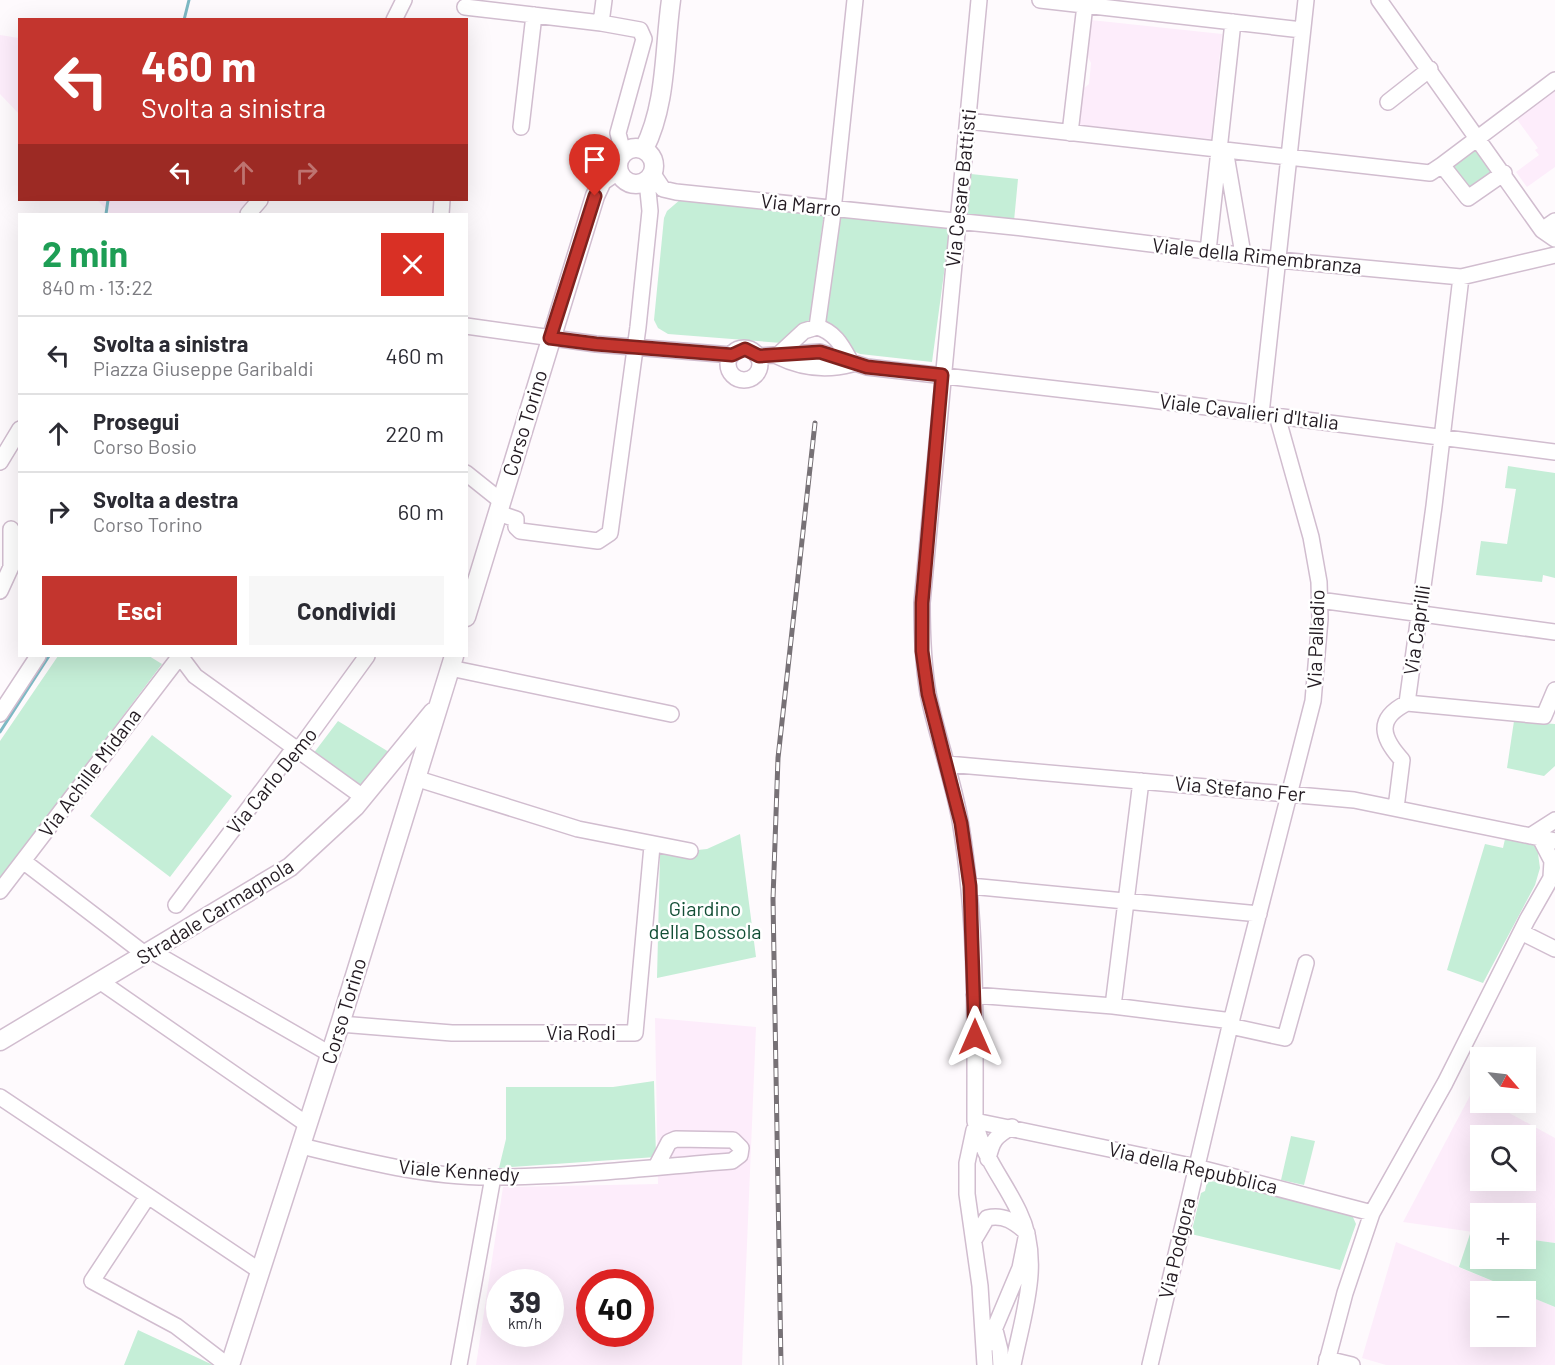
<!DOCTYPE html>
<html lang="it">
<head>
<meta charset="utf-8">
<style>
  body { margin:0; font-family:Barlow,sans-serif; background:#f7f7f7; color:#2b2b33; height:100vh; display:flex; flex-direction:column; font-size:22px; white-space:nowrap }
  * { box-sizing:border-box; margin:0 }
  p { font-size:20px; color:#7c7c81 }
  .icon { flex:none; width:33px; height:33px; fill:none; stroke:currentColor; stroke-width:2; stroke-linecap:round; stroke-linejoin:round }
  .map { position:relative; flex:1; overflow:hidden }
  .drawer { position:absolute; left:18px; top:213px; width:450px; height:444px; display:flex; flex-direction:column; background:#fff; border-radius:0px; box-shadow:0 6px 24px #0002 }
  .drawer>* { flex:none }
  .hud { position:absolute; left:18px; top:18px; width:450px; height:183px; border-radius:0px; box-shadow:0 6px 24px #0002; background:#c3352e; color:#fff; overflow:hidden }
  .needle { width:39px; rotate:118deg }
  .fabs { position:absolute; left:1470px; top:1047px; display:grid; gap:12px }
  .fabs a { display:grid; place-items:center; width:66px; height:66px; border-radius:0px; background:#fff; box-shadow:0 6px 24px #0002; font-size:30px }
  .speed { position:absolute; left:486px; top:1269px; display:flex; gap:12px; font-size:30px; font-weight:700; text-align:center }
  .speed>* { display:grid; place-content:center; width:78px; height:78px; border-radius:50%; background:#fff; box-shadow:0 6px 24px #0002; line-height:1 }
  .speed small { font-size:15px; font-weight:400 }
  .speed .limit { border:9px solid #d22; background:#fff; color:#111 }
  .pin { position:absolute; display:grid; place-items:center; width:51px; height:51px; color:#fff; margin:-62px -26px; border-radius:50% 50% 50% 0; rotate:-45deg; box-shadow:0 0 6px #0007 }
  .pin .icon { rotate:45deg }
  .me { position:absolute; width:66px; margin:-33px; rotate:0deg; stroke-linejoin:round; filter:drop-shadow(0 0 4px #0008) }
  .turn { display:flex; align-items:center; gap:21px; height:126px; padding:0 24px; font-size:27px }
  .turn .icon { width:78px; height:78px; stroke-width:2.5 }
  .turn b { display:block; font-size:42px; line-height:51px }
  .lanes { display:flex; align-items:center; height:57px; padding:0 24px; background:#0003; justify-content:center; gap:30px; direction:ltr }
  .lanes .off { opacity:.35 }
  .round { display:grid; place-items:center; flex:none; width:63px; height:63px; border-radius:0px; background:#f7f7f7 }
  .headline { display:flex; align-items:center; justify-content:space-between; height:102px; padding:0 24px }
  h1 { font-size:36px; font-weight:700; line-height:45px; color:#1e9e55 }
  .primary-button { display:flex; gap:12px; margin-top:auto; padding:12px 24px }
  .primary-button a { flex:1; height:69px; border-radius:0px; background:#c3352e; color:#fff; font-size:24px; font-weight:700; line-height:69px; text-align:center }
  .primary-button a+a { background:#f7f7f7; color:#2b2b33 }
  ul { padding:0; list-style:none }
  li { display:flex; align-items:center; gap:18px; height:78px; padding:0 24px; border-top:2px solid #e1e1e2 }
  li div { flex:1 }
  li b { display:block; font-size:22px }
  li em { font-style:normal }
  .map>svg:first-child { display:block }
  .built { fill:#fdedfb; fill-rule:evenodd }
  .green { fill:#c5eed7 }
  .lines { fill:none; stroke-linecap:round; stroke-linejoin:round }
  .stream { stroke:#7db9c4; stroke-width:3 }
  .minor-casing { stroke:#d1bdcf; stroke-width:18 }
  .major-casing { stroke:#d1bdcf; stroke-width:21 }
  .minor { stroke:#fff; stroke-width:15 }
  .major { stroke:#fff; stroke-width:18 }
  .rail-casing { stroke:#777176; stroke-width:5 }
  .rail { stroke:#fff; stroke-width:3; stroke-dasharray:9; stroke-linecap:butt }
  .route-casing { stroke:#7f221e; stroke-width:15 }
  .route { stroke:#c3352e; stroke-width:10 }
  .labels { text-anchor:middle; stroke-width:5; stroke-linejoin:round; paint-order:stroke }
  .street-label { font-size:20px; fill:#221a21; stroke:#fff }
  .park-label { font-size:20px; fill:#124e35; stroke:#fff }
</style>
</head>
<body>
<div class="map">
<svg width="1555" height="1365" viewBox="0 0 1555 1365">
  <rect width="100%" height="100%" fill="#fefafd"/>
  <!-- built -->
  <path class="built" d="M 1091,20 L 1222,34 L 1211,139 L 1079,126 L 1083,89 L 1089,84 L 1090,74 L 1091,63 L 1087,55 Z
    M 0,35 L 19,38 L 19,114 L 0,94 Z
    M 1555,90 L 1555,167 L 1527,187 L 1516,172 L 1539,155 L 1535,150 L 1538,148 L 1516,118 Z
    M 97,200 L 249,200 L 238,214 L 111,214 Z
    M 655,1018 L 756,1027 L 742,1365 L 476,1365 L 503,1187 L 658,1184 ZM 500,1282 L 550,1282 L 550,1334 L 500,1334 ZM 590,1282 L 640,1282 L 640,1334 L 590,1334 Z
    M 1472,1092 L 1480,1097 L 1480,1102 L 1491,1103 L 1555,1138 L 1555,1243 L 1526,1239 L 1526,1214 L 1480,1214 L 1480,1233 L 1403,1222 ZM 1480,1136 L 1526,1136 L 1526,1180 L 1480,1180 Z
    M 1396,1242 L 1517,1291 L 1480,1292 L 1480,1336 L 1526,1336 L 1526,1295 L 1555,1307 L 1555,1365 L 1386,1365 L 1362,1358 Z"/>
  <!-- green -->
  <path class="green" d="M 1475,143 L 1495,170 L 1466,193 L 1446,166 Z
    M 971,174 L 1018,179 L 1014,221 L 967,216 Z
    M 681,199 L 824,213 L 810,320 L 798,326 L 782,343 L 668,334 L 658,328 L 654,320 L 664,218 L 667,211 Z
    M 840,216 L 950,229 L 932,362 L 860,354 L 849,349 L 844,335 L 825,322 Z
    M 1508,466 L 1555,473 L 1555,578 L 1543,575 L 1542,582 L 1476,575 L 1481,541 L 1507,544 L 1516,489 L 1505,488 Z
    M 58,656 L 149,656 L 162,664 L 0,879 L 0,741 Z
    M 338,721 L 389,752 L 361,789 L 313,754 Z
    M 1514,721 L 1555,724 L 1555,766 L 1544,776 L 1507,768 Z
    M 152,735 L 232,796 L 170,877 L 90,816 Z
    M 740,834 L 756,957 L 657,978 L 660,854 L 707,849 Z
    M 1505,839 L 1537,846 L 1540,868 L 1535,885 L 1483,983 L 1447,970 L 1485,844 L 1503,848 Z
    M 654,1081 L 656,1157 L 499,1168 L 506,1139 L 506,1087 L 613,1087 Z
    M 1291,1136 L 1315,1141 L 1304,1185 L 1281,1180 Z
    M 1212,1181 L 1352,1215 L 1356,1224 L 1340,1270 L 1191,1234 L 1201,1193 L 1205,1191 L 1207,1182 Z
    M 1471,1231 L 1480,1233 L 1480,1258 L 1526,1258 L 1526,1239 L 1555,1243 L 1555,1307 L 1526,1295 L 1526,1292 L 1517,1291 L 1459,1267 Z
    M 138,1330 L 213,1365 L 124,1365 Z"/>
  <g class="lines">
    <!-- stream -->
    <path class="stream" d="M 184,20 L 189,0
      M 106,214 L 108,200
      M 0,732 L 49,656"/>
    <!-- minor casing -->
    <g class="minor-casing">
      <path id="minor" d="M 979,0 L 922,603 C 922,633 923,663 928,693 C 937,738 954,781 961,826 C 977,923 975,1022 975,1121 C 982,1156 1004,1180 1019,1212 C 1043,1261 1023,1314 1013,1365
        M 1040,0 L 1302,30
        M 1379,0 L 1542,230 L 1555,239
        M 465,7 L 601,23 L 640,30 L 644,39 L 618,133 L 623,153
        M 394,20 L 404,0
        M 601,23 L 604,0
        M 1388,102 L 1430,69
        M 968,121 L 1430,173 L 1442,165
        M 521,127 L 534,15
        M 1070,133 L 1085,5
        M 1222,152 L 1227,161 L 1243,254
        M 1504,173 L 1468,198 L 1442,165 L 1555,80
        M 653,174 L 663,189 L 676,192 L 1023,228 L 1279,260 L 1461,277 L 1555,255
        M 248,214 L 260,200
        M 441,214 L 442,200
        M 1542,230 L 1555,221
        M 1208,251 L 1233,22
        M 466,326 L 596,344 L 732,355
        M 817,327 L 832,220 L 855,0
        M 817,327 C 836,332 843,348 852,364 C 826,371 801,368 777,356 L 804,331 Z
        M728 364a16 16 0 1 1 32 0a16 16 0 1 1-32 0Z
        M 757,356 L 820,352 L 867,367 L 1144,399 L 1555,452
        M 1261,414 L 1306,0
        M 0,462 L 20,429
        M 466,473 L 501,501
        M 498,513 L 516,519 L 516,527 L 520,531 L 598,541 L 610,533 L 638,327 L 650,211 L 647,181
        M 0,591 L 11,567 L 11,529
        M 1319,600 L 1555,632
        M 180,656 L 195,676 L 363,797
        M 450,668 L 671,714
        M 1407,703 L 1544,716 L 1555,690
        M 0,714 L 38,656
        M 947,764 L 1354,800 L 1555,841
        M 415,778 L 578,829 L 690,851
        M 1396,808 L 1402,760 C 1382,738 1375,719 1407,703 L 1434,506 L 1461,277
        M 1530,836 L 1555,820
        M 1540,838 L 1552,861 L 1551,877
        M 23,861 L 146,955
        M 970,886 L 1259,914
        M 0,891 L 180,656
        M 176,905 L 289,755 L 303,744 L 367,656
        M 1521,932 L 1555,949
        M 151,951 L 330,1054
        M 101,982 L 308,1125
        M 974,995 L 1113,1006 L 1232,1021
        M 1113,1006 L 1141,781
        M 340,1024 L 452,1033 L 635,1033 L 652,846
        M 1230,1026 L 1285,1038 L 1306,963
        M 0,1097 L 148,1196
        M 975,1121 L 1196,1167 L 1372,1213
        M 974,1130 L 967,1163 L 967,1194 L 980,1286 L 985,1365
        M 301,1146 C 362,1161 431,1178 495,1177 C 574,1177 653,1167 732,1161 L 740,1155 L 741,1148 L 733,1140 L 676,1139 L 669,1142 L 656,1167
        M 988,1159 C 992,1141 995,1136 1012,1127
        M 974,1240 L 987,1218 C 1004,1214 1015,1222 1027,1233 L 1020,1268 L 988,1344
        M 994,1326 L 1000,1350 L 1001,1365
        M 1327,1359 L 1352,1365
        M 227,1365 L 176,1326 L 92,1281 L 148,1196 L 260,1271
        M 459,1365 L 493,1177
        M 1150,1365 L 1230,1026 L 1313,701 L 1320,619 L 1319,582 L 1311,537 L 1277,416
        M 1326,1365 L 1345,1293 L 1372,1213 L 1445,1083 L 1527,920 L 1555,871"/>
    </g>
    <!-- major casing -->
    <g class="major-casing">
      <path id="major" d="M618 166a18 18 0 1 1 36 0a18 18 0 1 1-36 0Z
        M 644,149 C 667,104 664,49 671,0
        M 466,617 L 595,196 L 602,181 L 618,170
        M 0,1041 L 290,867 L 355,807 L 433,712
        M 230,1365 L 340,1024 L 454,656"/>
    </g>
    <!-- minor -->
    <use href="#minor" class="minor"/>
    <!-- major -->
    <use href="#major" class="major"/>
    <!-- rail casing -->
    <g class="rail-casing">
      <path id="rail" d="M 781,1365 L 773,899 L 778,758 L 815,423"/>
    </g>
    <!-- rail -->
    <use href="#rail" class="rail"/>
  </g>
  <g class="lines">
    <!-- route casing -->
    <g class="route-casing">
      <path id="route" d="M 595,196 L 550,338 L 596,344 L 732,355 L 745,349 L 759,356 L 820,352 L 867,367 L 942,375 L 922,603 L 922,651 L 928,694 L 961,823 L 970,886 L 975,1037"/>
    </g>
    <!-- route -->
    <use href="#route" class="route"/>
  </g>
  <g class="labels">
    <!-- street labels -->
    <g class="street-label">
      <text transform="translate(961 188) rotate(-84)" y="7">Via Cesare Battisti</text>
      <text transform="translate(801 205) rotate(6)" y="7">Via Marro</text>
      <text transform="translate(1257 256) rotate(6)" y="7">Viale della Rimembranza</text>
      <text transform="translate(1249 412) rotate(7)" y="7">Viale Cavalieri d'Italia</text>
      <text transform="translate(525 423) rotate(-73)" y="7">Corso Torino</text>
      <text transform="translate(1417 630) rotate(-82)" y="7">Via Caprilli</text>
      <text transform="translate(1316 639) rotate(-88)" y="7">Via Palladio</text>
      <text transform="translate(90 773) rotate(-53)" y="7">Via Achille Midana</text>
      <text transform="translate(272 781) rotate(-51)" y="7">Via Carlo Demo</text>
      <text transform="translate(1240 789) rotate(5)" y="7">Via Stefano Fer</text>
      <text transform="translate(215 912) rotate(-32)" y="7">Stradale Carmagnola</text>
      <text transform="translate(344 1011) rotate(-73)" y="7">Corso Torino</text>
      <text x="581" y="1040">Via Rodi</text>
      <text transform="translate(1193 1168) rotate(13)" y="7">Via della Repubblica</text>
      <text transform="translate(459 1171) rotate(4)" y="7">Viale Kennedy</text>
      <text transform="translate(1177 1248) rotate(-77)" y="7">Via Podgora</text>
    </g>
    <!-- park labels -->
    <g class="park-label">
      <text x="705" y="916">Giardino<tspan x="705" dy="23">della Bossola</tspan></text>
    </g>
  </g>
</svg>
<div class="fabs">
<a><svg class="needle" viewBox="-14 -14 28 28"><path d="M0-13l5 13h-10z" fill="#e53935"/><path d="M0 13l5-13h-10z" fill="#7c7c81"/></svg></a>
<a><svg class="icon" aria-label="search" viewBox="0 0 24 24"><circle cx="10" cy="10" r="6"/><path d="M15 15l6 6"/></svg></a>
<a>+</a>
<a>−</a>
</div>
<div class="speed"><div>39<small>km/h</small></div><div class="limit">40</div></div>
<div class="pin" style="left:595px;top:196px;background:#d93025"><svg class="icon" aria-label="arrive" viewBox="0 0 24 24"><path d="M6 21V4h12l-3 4 3 4H6"/></svg></div>
<svg class="me" style="left:975px;top:1037px" viewBox="-20 -20 40 40"><path d="M0-17L14 15 0 8-14 15z" fill="#c3352e" stroke="#fff" stroke-width="4"/></svg>
<div class="hud">
<div class="turn"><svg class="icon" aria-label="left" viewBox="0 0 24 24"><path d="M17 20v-9H6M10 6l-5 5 5 5"/></svg><div><b>460 m</b>Svolta a sinistra</div></div>
<div class="lanes"><svg class="icon" aria-label="left" viewBox="0 0 24 24"><path d="M17 20v-9H6M10 6l-5 5 5 5"/></svg><svg class="icon off" aria-label="ahead" viewBox="0 0 24 24"><path d="M12 20V5M6 11l6-6 6 6"/></svg><svg class="icon off" aria-label="right" viewBox="0 0 24 24"><path d="M7 20v-9h11M14 6l5 5-5 5"/></svg></div>
</div>
<section class="drawer">
<div class="headline"><div><h1>2 min</h1><p>840 m · 13:22</p></div><a class="round" style="background:#d93025;color:#fff"><svg class="icon" aria-label="close" viewBox="0 0 24 24"><path d="M6 6l12 12M18 6L6 18"/></svg></a></div>
<ul>
<li><svg class="icon" aria-label="left" viewBox="0 0 24 24"><path d="M17 20v-9H6M10 6l-5 5 5 5"/></svg><div><b>Svolta a sinistra</b><p>Piazza Giuseppe Garibaldi</p></div><em>460 m</em></li>
<li><svg class="icon" aria-label="ahead" viewBox="0 0 24 24"><path d="M12 20V5M6 11l6-6 6 6"/></svg><div><b>Prosegui</b><p>Corso Bosio</p></div><em>220 m</em></li>
<li><svg class="icon" aria-label="right" viewBox="0 0 24 24"><path d="M7 20v-9h11M14 6l5 5-5 5"/></svg><div><b>Svolta a destra</b><p>Corso Torino</p></div><em>60 m</em></li>
</ul>
<div class="primary-button"><a>Esci</a><a>Condividi</a></div>
</section>
</div>
</body>
</html>
